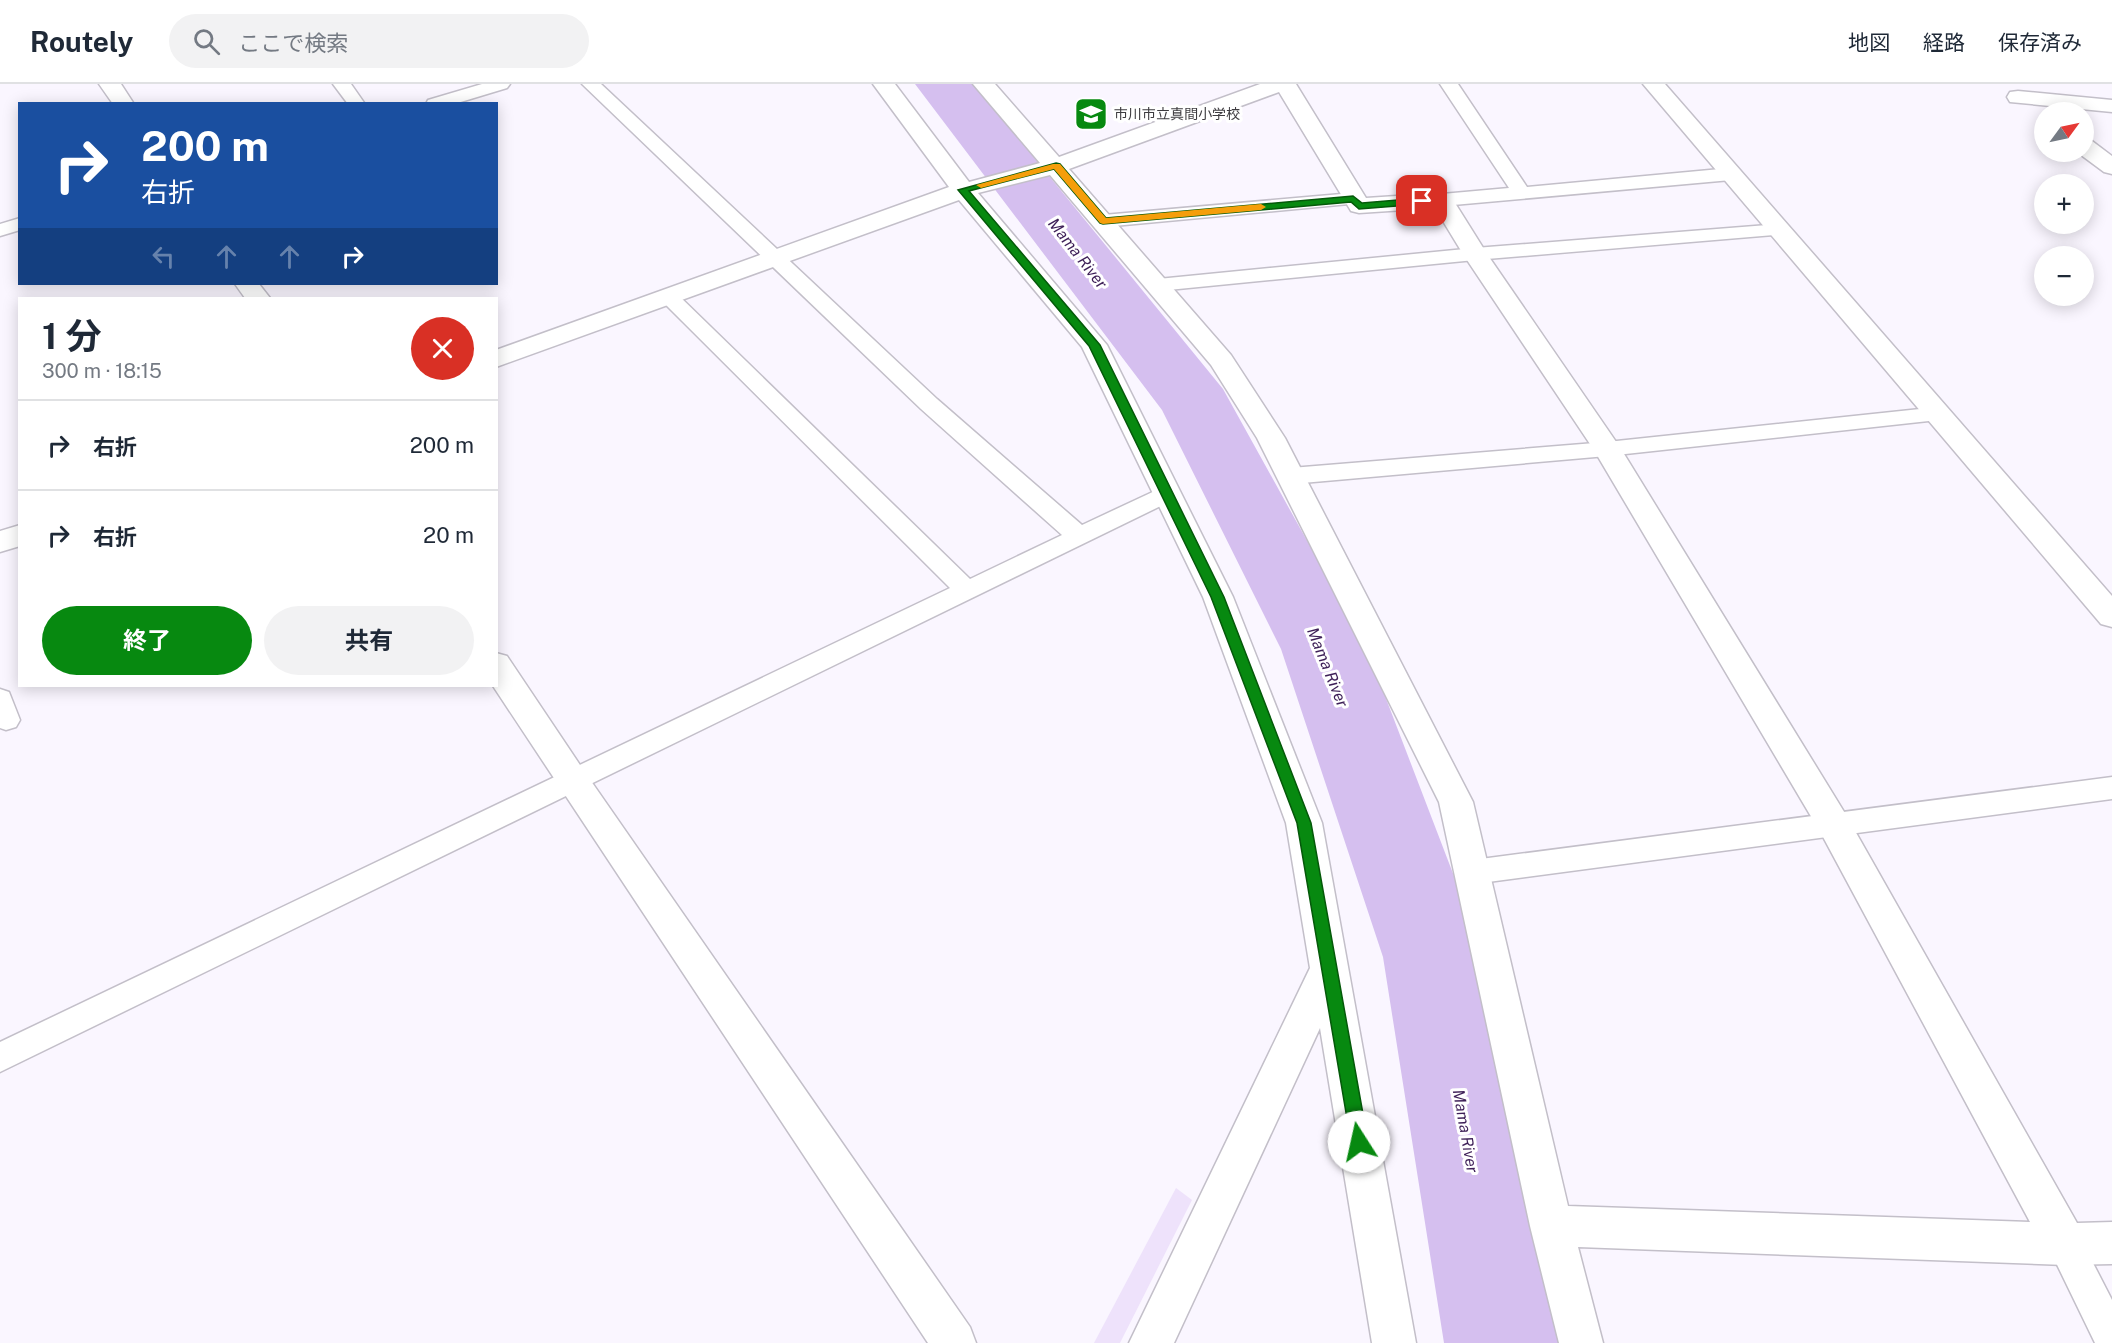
<!DOCTYPE html>
<html lang="ja">
<head>
<meta charset="utf-8">
<style>
  body { margin:0; font-family:"Public Sans","Noto Sans JP",sans-serif; background:#f2f2f3; color:#1f2937; height:100vh; display:flex; flex-direction:column; font-size:22px; white-space:nowrap }
  * { box-sizing:border-box; margin:0 }
  p { font-size:20px; color:#747a83 }
  .icon { flex:none; width:33px; height:33px; fill:none; stroke:currentColor; stroke-width:2; stroke-linecap:round; stroke-linejoin:round }
  .map { position:relative; flex:1; overflow:hidden }
  .drawer { position:absolute; left:18px; top:213px; width:480px; height:390px; display:flex; flex-direction:column; background:#fff; border-radius:0px; box-shadow:0 3px 15px #0003 }
  .drawer>* { flex:none }
  .top-card { position:absolute; left:18px; top:18px; width:480px; height:183px; border-radius:0px; box-shadow:0 3px 15px #0003; background:#1a4fa0; color:#fff; overflow:hidden }
  .needle { width:39px; rotate:57deg }
  .buttons { position:absolute; left:2034px; top:18px; display:grid; gap:12px }
  .buttons a { display:grid; place-items:center; width:60px; height:60px; border-radius:50%; background:#fff; box-shadow:0 3px 15px #0003; font-size:30px }
  .pin { position:absolute; display:grid; place-items:center; width:51px; height:51px; color:#fff; margin:-26px; border-radius:12px; box-shadow:0 3px 9px #0006 }
  .me { position:absolute; width:66px; margin:-33px; rotate:350deg; stroke-linejoin:round; filter:drop-shadow(0 0 4px #0008) }
  .turn { display:flex; align-items:center; gap:21px; height:126px; padding:0 24px; font-size:27px }
  .turn .icon { width:78px; height:78px; stroke-width:2.5 }
  .turn b { display:block; font-size:42px; line-height:51px }
  .lanes { display:flex; align-items:center; height:57px; padding:0 24px; background:#0003; justify-content:center; gap:30px; direction:ltr }
  .lanes .off { opacity:.35 }
  .round { display:grid; place-items:center; flex:none; width:63px; height:63px; border-radius:32px; background:#f2f2f3 }
  .head { display:flex; align-items:center; justify-content:space-between; height:102px; padding:0 24px }
  h1 { font-size:36px; font-weight:700; line-height:45px }
  .button { display:flex; gap:12px; margin-top:auto; padding:12px 24px }
  .button a { flex:1; height:69px; border-radius:36px; background:#078910; color:#fff; font-size:24px; font-weight:700; line-height:69px; text-align:center }
  .button a+a { background:#f2f2f3; color:#1f2937 }
  ul { padding:0; list-style:none }
  li { display:flex; align-items:center; gap:18px; height:90px; padding:0 24px; border-top:2px solid #e0e1e3 }
  li div { flex:1 }
  li b { display:block; font-size:22px }
  li em { font-style:normal }
  header { display:flex; align-items:center; gap:36px; box-sizing:border-box; height:84px; padding:0 30px; background:#fff; border-bottom:2px solid #e0e1e3 }
  header strong { font-size:28px }
  nav { display:flex; gap:33px; margin-inline-start:auto; font-size:21px }
  .search { width:420px; height:54px; background:#f2f2f3; display:flex; align-items:center; gap:15px; box-sizing:border-box; padding:0 21px; border-radius:33px; color:#747a83; font-size:22px }
  .map>svg:first-child { display:block }
  .green { fill:#eee2fb }
  .lines { fill:none; stroke-linecap:round; stroke-linejoin:round }
  .river { fill:#d5bfef; fill-rule:evenodd }
  .lane-casing { stroke:#c3bfc9; stroke-width:3 }
  .street-casing { stroke:#c3bfc9; stroke-width:3 }
  .lane { fill:#fff; fill-rule:evenodd }
  .street { fill:#fff; fill-rule:evenodd }
  .route { fill:#078910; stroke:#05590a; stroke-width:1.5 }
  .slow { fill:#f59e0b }
  .labels { text-anchor:middle; stroke-width:6; stroke-linejoin:round; paint-order:stroke }
  .far-poi-label { font-size:14px; fill:#3d3b3f; stroke:#fff; text-anchor:start }
  .water-label { font-size:16px; font-style:italic; fill:#3d1f57; stroke:#fff }
</style>
</head>
<body>
<header>
<strong>Routely</strong>
<div class="search"><svg class="icon" aria-label="search" viewBox="0 0 24 24"><circle cx="10" cy="10" r="6"/><path d="M15 15l6 6"/></svg>ここで検索</div>
<nav><a>地図</a><a>経路</a><a>保存済み</a></nav>
</header>
<div class="map">
<svg width="2112" height="1259" viewBox="0 0 2112 1259">
  <rect width="100%" height="100%" fill="#faf6ff"/>
  <!-- green -->
  <path class="green" d="M 1176,1104 L 1192,1116 L 1120,1259 L 1094,1259 Z"/>
  <g class="lines">
    <!-- river -->
    <path class="river" d="M 915,0 L 974,0 L 1223,305 L 1367,565 L 1485,873 L 1566,1259 L 1444,1259 L 1383,873 L 1281,565 L 1162,326 Z"/>
    <!-- lane casing -->
    <g class="lane-casing">
      <path id="lane" d="M 333,0 L 351,0 L 365,20 L 348,20 Z
        M 482,0 L 510,0 L 507,4 L 454,20 L 426,20 L 428,16 Z
        M 582,0 L 601,0 L 937,315 L 1082,441 L 1159,405 L 1167,402 L 1175,405 L 1179,410 L 1175,415 L 0,988 L 0,958 L 950,504 L 662,217 L 659,213 L 662,209 L 669,207 L 676,209 L 970,495 L 1062,451 L 921,325 Z
        M 1440,0 L 1458,0 L 1527,103 L 1731,84 L 1738,86 L 1740,90 L 1738,94 L 1731,96 L 1442,122 L 1435,120 L 1432,116 L 1435,112 L 1442,110 L 1509,104 Z
        M 1353,109 L 1360,111 L 1363,115 L 1360,119 L 1103,143 L 1096,141 L 1093,137 L 1096,133 L 1103,131 Z
        M 20,134 L 20,146 L 0,152 L 0,140 Z
        M 1780,140 L 1787,142 L 1790,146 L 1787,150 L 1475,176 L 1158,207 L 1151,205 L 1148,201 L 1151,197 L 1158,195 L 1475,164 Z
        M 1939,323 L 1947,325 L 1950,330 L 1947,335 L 1607,372 L 1291,400 L 1283,397 L 1279,392 L 1283,387 L 1291,384 L 1607,358 Z
        M 0,605 L 9,608 L 20,636 L 16,643 L 6,646 L 0,644 Z
        M 2112,693 L 2112,715 L 1473,800 L 1463,796 L 1458,788 L 1463,780 L 1473,776 Z
        M 2065,1143 L 2077,1148 L 2112,1216 L 2112,1259 L 2095,1259 L 2047,1160 L 2053,1148 Z"/>
    </g>
    <!-- street casing -->
    <g class="street-casing">
      <path id="street" d="M 99,0 L 121,0 L 134,20 L 113,20 Z
        M 873,0 L 895,0 L 969,98 L 1040,79 L 973,0 L 995,0 L 1059,73 L 1260,0 L 1296,0 L 1366,114 L 1442,109 L 1450,111 L 1487,170 L 1621,365 L 1846,731 L 2077,1139 L 2112,1138 L 2112,1180 L 2065,1181 L 1578,1163 L 1603,1259 L 1559,1259 L 1530,1142 L 1439,718 L 1257,354 L 1211,281 L 1050,91 L 978,109 L 1107,261 L 1233,513 L 1322,739 L 1416,1259 L 1372,1259 L 1320,944 L 1174,1259 L 1129,1259 L 1310,884 L 1286,739 L 1203,513 L 1082,263 L 959,116 L 496,283 L 496,266 L 949,103 ZM 1279,8 L 1351,127 L 1359,129 L 1435,124 L 1463,170 L 1594,366 L 1822,751 L 2030,1138 L 1568,1122 L 1473,718 L 1285,354 L 1231,271 L 1069,85 Z
        M 1643,0 L 1665,0 L 2112,512 L 2112,543 L 2101,540 Z
        M 2018,7 L 2112,16 L 2112,28 L 2010,18 L 2007,13 L 2010,8 Z
        M 2084,55 L 2092,57 L 2112,72 L 2112,90 L 2104,88 L 2077,68 L 2084,68 Z
        M 235,200 L 259,200 L 270,214 L 245,214 Z
        M 20,441 L 20,462 L 0,468 L 0,447 Z
        M 496,569 L 507,572 L 584,687 L 970,1243 L 976,1259 L 928,1259 L 493,602 L 496,602 Z"/>
    </g>
    <!-- lane -->
    <use href="#lane" class="lane"/>
    <!-- street -->
    <use href="#street" class="street"/>
  </g>
  <!-- route -->
  <path class="route" d="M 1056,79 L 1060,80 L 1106,134 L 1353,112 L 1362,119 L 1422,114 L 1426,117 L 1422,120 L 1359,125 L 1351,118 L 1103,140 L 1100,139 L 1054,85 L 969,107 L 1100,261 L 1224,513 L 1311,739 L 1368,1058 L 1365,1064 L 1359,1066 L 1353,1064 L 1351,1058 L 1297,739 L 1211,513 L 1089,262 L 958,106 Z"/>
  <!-- slow -->
  <path class="slow" d="M 1053,80 L 1060,80 L 1106,134 L 1261,120 L 1266,123 L 1261,126 L 1103,140 L 1100,139 L 1054,85 L 981,104 L 976,101 Z"/>
  <!-- icons -->
  <defs>
    <g id="school-square" transform="scale(1.725)"><rect x="-9" y="-9" width="18" height="18" rx="4" fill="#078910" stroke="#fff"/><path d="M0-5L7-2L0 1L-7-2ZM-4 1L0 2.5L4 1V4Q0 6-4 4Z" fill="#fff"/></g>
  </defs>
  <g fill-rule="evenodd">
    <use href="#school-square" x="1091" y="30"/>
  </g>
  <g class="labels">
    <!-- far-poi labels -->
    <g class="far-poi-label">
      <text x="1114" y="35">市川市立真間小学校</text>
    </g>
    <!-- water labels -->
    <g class="water-label">
      <text transform="translate(1078 169) rotate(52)" y="6">Mama River</text>
      <text transform="translate(1328 583) rotate(68)" y="6">Mama River</text>
      <text transform="translate(1466 1047) rotate(80)" y="6">Mama River</text>
    </g>
  </g>
</svg>
<div class="buttons">
<a><svg class="needle" viewBox="-14 -14 28 28"><path d="M0-13l5 13h-10z" fill="#e53935"/><path d="M0 13l5-13h-10z" fill="#747a83"/></svg></a>
<a>+</a>
<a>−</a>
</div>
<div class="pin" style="left:1422px;top:117px;background:#d93025"><svg class="icon" aria-label="arrive" viewBox="0 0 24 24"><path d="M6 21V4h12l-3 4 3 4H6"/></svg></div>
<svg class="me" style="left:1359px;top:1058px" viewBox="-20 -20 40 40"><circle r="19" fill="#fff"/><path d="M0-13L10 11 0 6-10 11z" fill="#078910"/></svg>
<div class="top-card">
<div class="turn"><svg class="icon" aria-label="right" viewBox="0 0 24 24"><path d="M7 20v-9h11M14 6l5 5-5 5"/></svg><div><b>200 m</b>右折</div></div>
<div class="lanes"><svg class="icon off" aria-label="left" viewBox="0 0 24 24"><path d="M17 20v-9H6M10 6l-5 5 5 5"/></svg><svg class="icon off" aria-label="ahead" viewBox="0 0 24 24"><path d="M12 20V5M6 11l6-6 6 6"/></svg><svg class="icon off" aria-label="ahead" viewBox="0 0 24 24"><path d="M12 20V5M6 11l6-6 6 6"/></svg><svg class="icon" aria-label="right" viewBox="0 0 24 24"><path d="M7 20v-9h11M14 6l5 5-5 5"/></svg></div>
</div>
<section class="drawer">
<div class="head"><div><h1>1 分</h1><p>300 m · 18:15</p></div><a class="round" style="background:#d93025;color:#fff"><svg class="icon" aria-label="close" viewBox="0 0 24 24"><path d="M6 6l12 12M18 6L6 18"/></svg></a></div>
<ul>
<li><svg class="icon" aria-label="right" viewBox="0 0 24 24"><path d="M7 20v-9h11M14 6l5 5-5 5"/></svg><div><b>右折</b></div><em>200 m</em></li>
<li><svg class="icon" aria-label="right" viewBox="0 0 24 24"><path d="M7 20v-9h11M14 6l5 5-5 5"/></svg><div><b>右折</b></div><em>20 m</em></li>
</ul>
<div class="button"><a>終了</a><a>共有</a></div>
</section>
</div>
</body>
</html>
